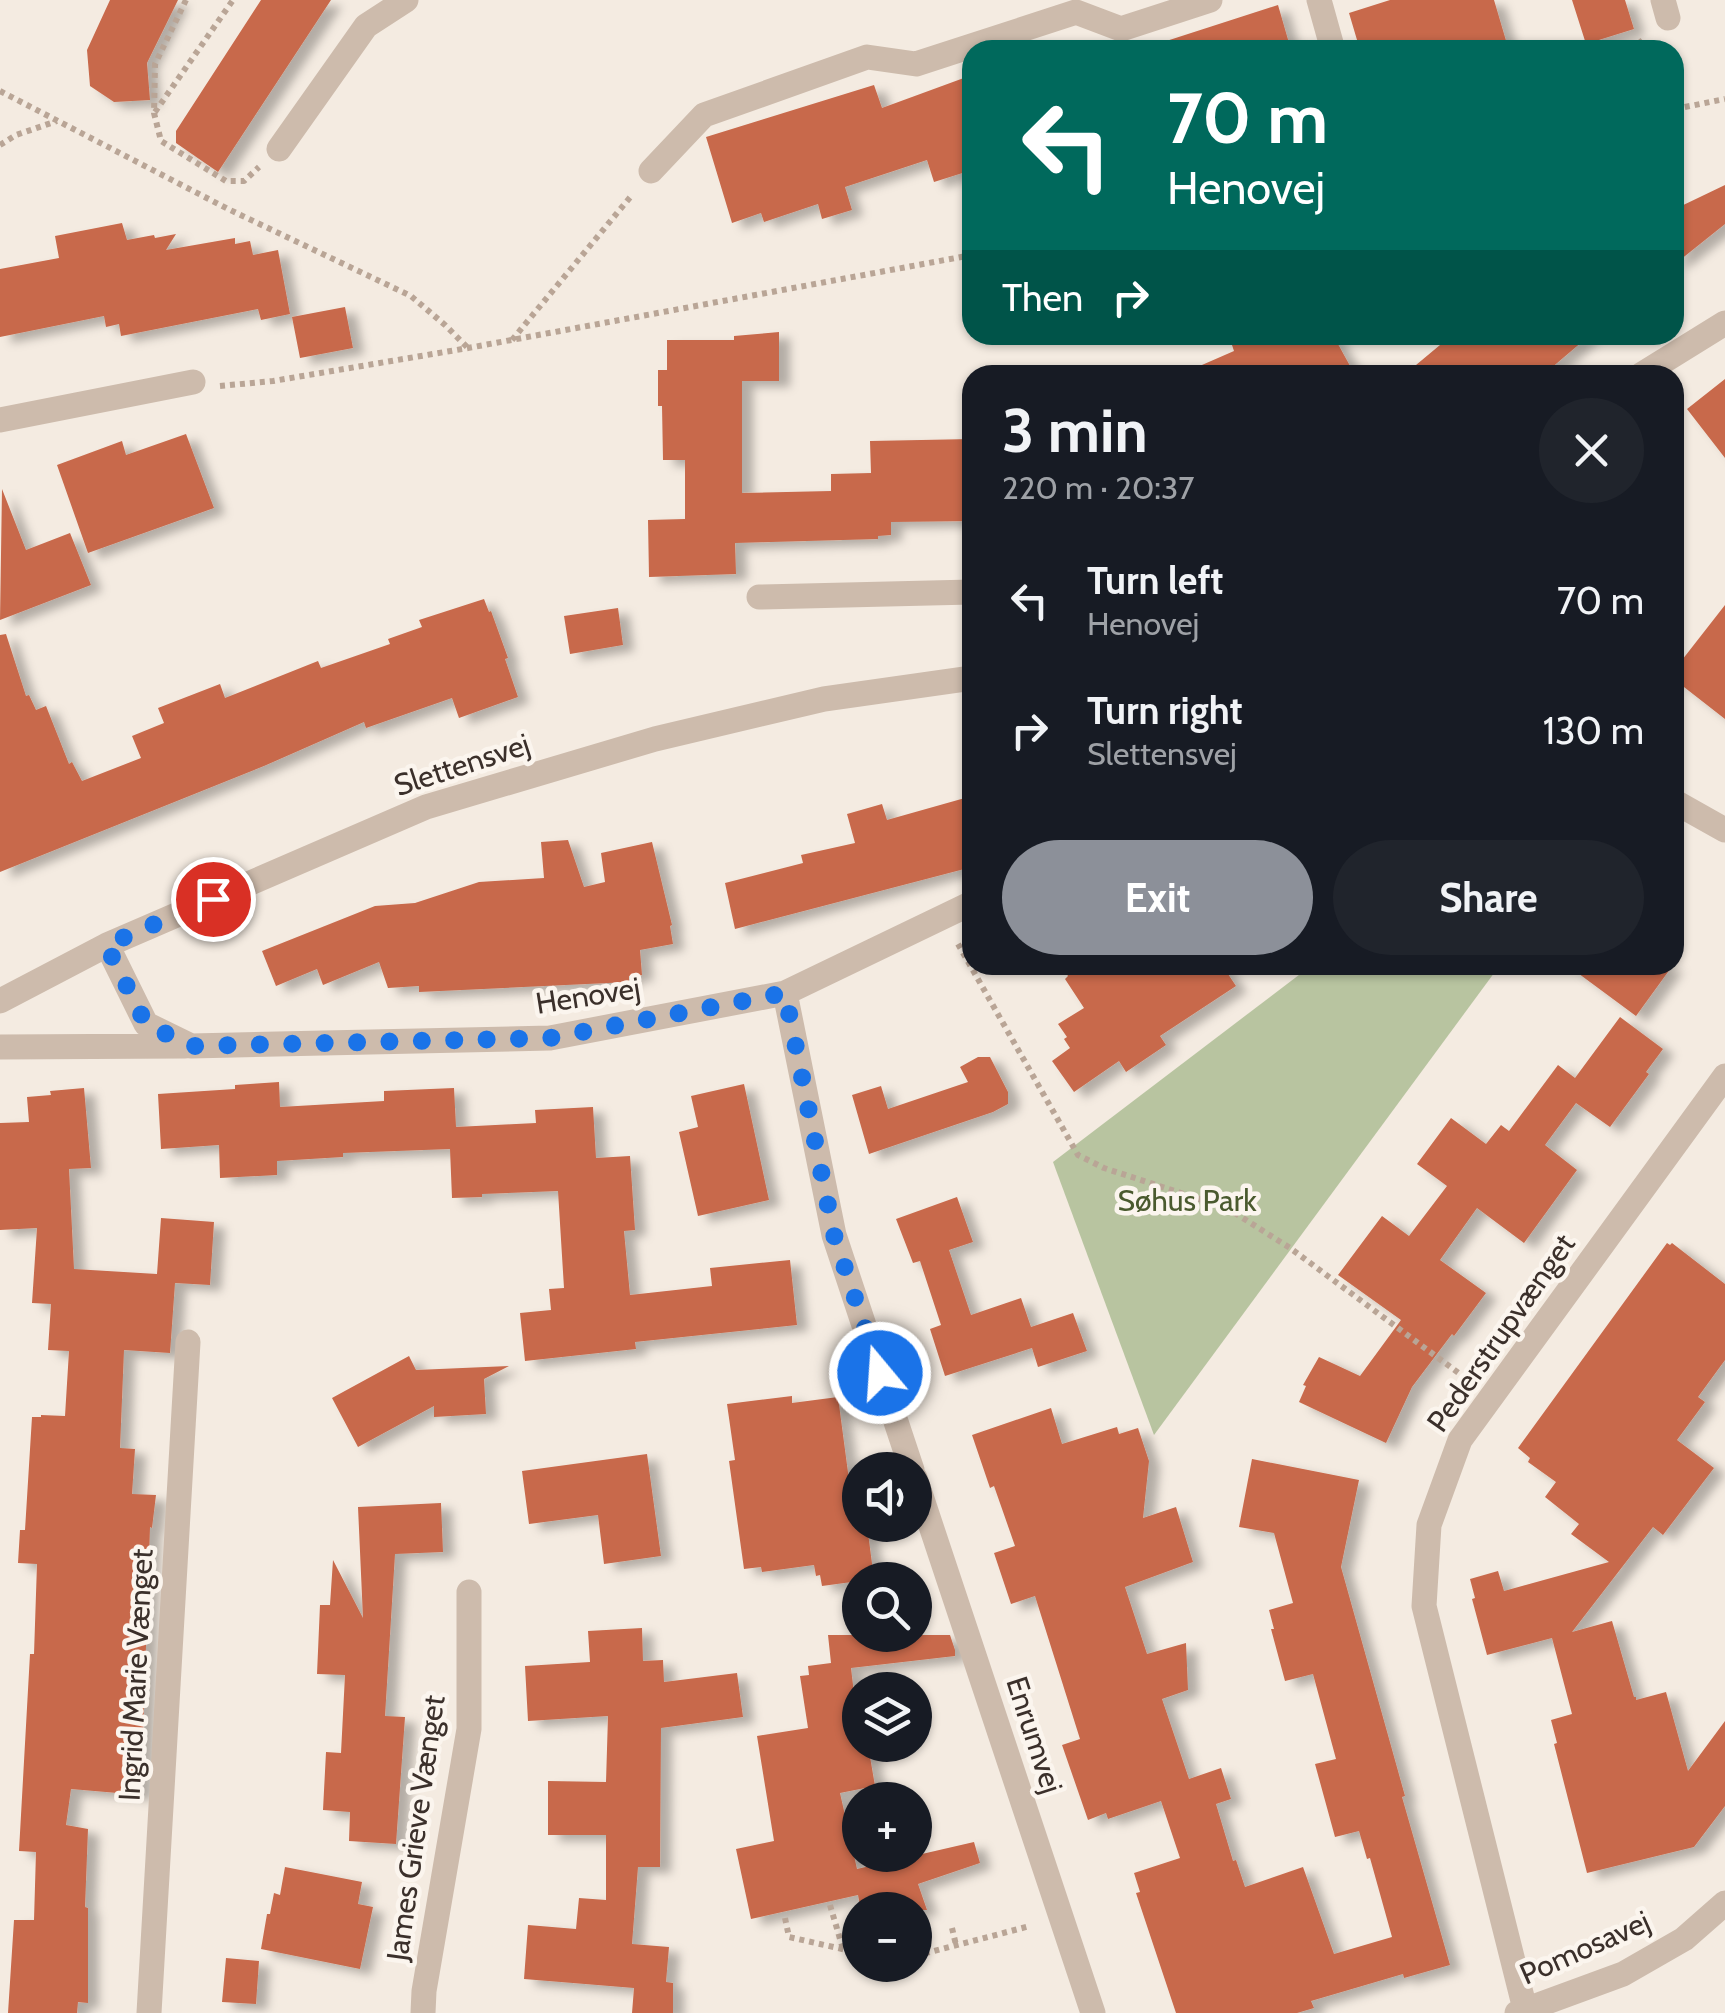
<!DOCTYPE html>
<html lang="en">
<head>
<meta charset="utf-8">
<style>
  body { margin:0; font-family:Cabin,sans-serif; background:#20242c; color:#f1f3f6; height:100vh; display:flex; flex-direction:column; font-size:38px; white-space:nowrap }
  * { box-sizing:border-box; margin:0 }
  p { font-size:32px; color:#9ea1a6 }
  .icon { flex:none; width:55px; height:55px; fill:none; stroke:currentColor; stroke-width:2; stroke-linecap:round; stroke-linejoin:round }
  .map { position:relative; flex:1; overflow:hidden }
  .drawer { position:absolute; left:962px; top:365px; width:722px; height:610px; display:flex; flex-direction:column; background:#171b24; border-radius:30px; box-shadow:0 2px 8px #0004 }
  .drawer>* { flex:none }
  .banner { position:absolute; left:962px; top:40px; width:722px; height:305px; border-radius:30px; box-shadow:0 2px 8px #0004; background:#00695c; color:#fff; overflow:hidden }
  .controls { position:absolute; left:842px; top:1452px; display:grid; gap:20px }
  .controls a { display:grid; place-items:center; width:90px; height:90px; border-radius:50%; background:#171b24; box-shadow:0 2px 8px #0004; font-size:50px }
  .pin { position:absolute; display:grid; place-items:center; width:85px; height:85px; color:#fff; margin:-42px; border:5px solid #fff; border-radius:50%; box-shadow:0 2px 10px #0007 }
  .me { position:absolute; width:110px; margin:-55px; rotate:342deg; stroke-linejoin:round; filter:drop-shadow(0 0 8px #0008) }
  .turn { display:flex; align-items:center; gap:35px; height:210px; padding:0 40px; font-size:45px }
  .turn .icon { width:130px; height:130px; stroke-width:2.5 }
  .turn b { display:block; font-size:70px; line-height:85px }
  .then { display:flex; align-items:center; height:95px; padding:0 40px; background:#0003; gap:20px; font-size:38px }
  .round { display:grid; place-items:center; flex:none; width:105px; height:105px; border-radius:52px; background:#20242c }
  .headline { display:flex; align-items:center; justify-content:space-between; height:170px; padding:0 40px }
  h1 { font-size:60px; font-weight:800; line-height:75px }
  .button { display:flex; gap:20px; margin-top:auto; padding:20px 40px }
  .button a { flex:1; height:115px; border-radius:60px; background:#8c9099; color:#fff; font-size:40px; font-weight:800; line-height:115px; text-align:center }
  .button a+a { background:#20242c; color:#f1f3f6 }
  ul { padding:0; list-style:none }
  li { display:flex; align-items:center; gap:30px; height:130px; padding:0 40px }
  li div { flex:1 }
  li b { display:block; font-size:38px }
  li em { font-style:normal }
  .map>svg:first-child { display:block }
  .green { fill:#b8c4a0 }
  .building { fill:#c8694b; filter:url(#shadow) }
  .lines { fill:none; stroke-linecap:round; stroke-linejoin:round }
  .path { stroke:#b9a596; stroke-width:6; stroke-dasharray:5 5; stroke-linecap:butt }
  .minor { stroke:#cdbbac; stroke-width:25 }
  .route { stroke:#1a73e8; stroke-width:18; stroke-dasharray:0 32.4 }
  .labels { text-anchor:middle; stroke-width:9; stroke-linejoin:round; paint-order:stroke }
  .street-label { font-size:30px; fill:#3b302b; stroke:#fbf5ee }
  .park-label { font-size:30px; fill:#4a5a2e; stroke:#fbf5ee }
</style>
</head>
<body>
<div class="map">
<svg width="1725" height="2013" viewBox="0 0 1725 2013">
  <defs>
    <filter id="shadow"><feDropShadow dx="11" dy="6" stdDeviation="5" flood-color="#0004"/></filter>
  </defs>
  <rect width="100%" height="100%" fill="#f4ebe1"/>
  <!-- green -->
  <path class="green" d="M 1312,965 L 1500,965 L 1154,1435 L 1053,1162 Z"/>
  <!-- building -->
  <path class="building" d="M 110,0 L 178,0 L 147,63 L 150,100 L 114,102 L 90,86 L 87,50 Z
    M 261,0 L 331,0 L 218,172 L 176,143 L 176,131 Z
    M 1390,0 L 1494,0 L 1507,44 L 1489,50 L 1360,50 L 1349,13 Z
    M 1572,0 L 1625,0 L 1634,29 L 1586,44 Z
    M 1278,5 L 1291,50 L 1158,50 L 1157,44 Z
    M 972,75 L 972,170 L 934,182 L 927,160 L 845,187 L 852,210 L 822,219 L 818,204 L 764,222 L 761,213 L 732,223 L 706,137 L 874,85 L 882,108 Z
    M 1725,185 L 1725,224 L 1675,264 L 1675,209 Z
    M 122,223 L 127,240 L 154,235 L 155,238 L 176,234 L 166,250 L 235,238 L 235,244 L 250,241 L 253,255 L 278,250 L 290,314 L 261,320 L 258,309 L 121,336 L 119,324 L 106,327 L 104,316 L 0,337 L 0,269 L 59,258 L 55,236 Z
    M 345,307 L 353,348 L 300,358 L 292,317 Z
    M 779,332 L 779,381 L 742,381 L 742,493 L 831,491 L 831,474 L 871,473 L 870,441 L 972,439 L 972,521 L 891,522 L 891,535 L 878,536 L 878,539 L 735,543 L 736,574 L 649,577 L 648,520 L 685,519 L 685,460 L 663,460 L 662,406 L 658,406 L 658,370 L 667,370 L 667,340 L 734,340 L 734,336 Z
    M 1249,335 L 1333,335 L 1355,375 L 1179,375 L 1234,351 L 1231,342 Z
    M 1452,335 L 1590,335 L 1543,375 L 1404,375 Z
    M 1725,379 L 1725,458 L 1687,409 Z
    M 186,434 L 214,508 L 88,553 L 57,465 L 122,441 L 126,455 Z
    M 2,489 L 26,550 L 70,533 L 91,585 L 0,620 Z
    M 484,599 L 489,612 L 491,611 L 508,658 L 505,659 L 518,697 L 459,718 L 452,698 L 366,728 L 364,722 L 264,766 L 0,872 L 0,635 L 6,634 L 26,696 L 29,695 L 36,710 L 46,706 L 69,764 L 72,762 L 82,781 L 141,758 L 132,736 L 164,723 L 158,708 L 220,684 L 225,698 L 318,661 L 321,668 L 390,644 L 388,639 L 422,627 L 419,620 Z
    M 1725,605 L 1725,719 L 1675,680 L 1675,669 Z
    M 618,608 L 623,645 L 570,654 L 564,616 Z
    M 972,796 L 972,867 L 735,929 L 725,883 L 803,863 L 801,855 L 855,843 L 847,814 L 882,804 L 887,820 Z
    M 568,840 L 584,887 L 605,882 L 601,853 L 652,842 L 672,925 L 670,926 L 673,944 L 640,950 L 642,975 L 629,976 L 629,982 L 419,992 L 419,986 L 388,988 L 379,962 L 323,985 L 317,969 L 276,986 L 262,951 L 375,906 L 415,903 L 479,882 L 544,878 L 541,842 Z
    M 1061,965 L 1222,965 L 1236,986 L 1160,1036 L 1166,1045 L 1126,1072 L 1119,1061 L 1074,1092 L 1052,1061 L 1070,1048 L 1064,1039 L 1067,1037 L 1058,1024 L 1084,1008 L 1065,979 L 1068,976 Z
    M 1567,965 L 1673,965 L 1636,1016 Z
    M 1620,1017 L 1663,1049 L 1646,1072 L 1649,1074 L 1610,1127 L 1576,1103 L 1545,1145 L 1577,1170 L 1524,1243 L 1477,1208 L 1440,1260 L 1486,1293 L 1454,1336 L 1452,1334 L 1412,1387 L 1386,1443 L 1299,1402 L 1306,1386 L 1303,1385 L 1319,1357 L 1360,1376 L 1401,1320 L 1338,1275 L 1382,1216 L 1409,1236 L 1447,1186 L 1417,1164 L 1451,1118 L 1486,1144 L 1501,1125 L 1509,1131 L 1558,1065 L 1575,1078 Z
    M 978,1057 L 990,1057 L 1008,1092 L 1008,1104 L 993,1112 L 869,1154 L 852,1095 L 881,1086 L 888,1109 L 968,1082 L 960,1067 Z
    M 279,1082 L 280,1107 L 384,1101 L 384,1091 L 454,1088 L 456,1127 L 536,1123 L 535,1110 L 593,1107 L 596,1158 L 630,1156 L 635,1230 L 624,1231 L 630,1295 L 712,1286 L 710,1268 L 790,1260 L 797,1325 L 635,1342 L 636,1349 L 525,1361 L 520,1313 L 551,1310 L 549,1289 L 564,1288 L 558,1191 L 482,1194 L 482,1197 L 452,1198 L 450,1149 L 343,1153 L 343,1157 L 277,1161 L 277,1175 L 220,1178 L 219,1145 L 161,1149 L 158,1094 L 235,1089 L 235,1085 Z
    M 744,1084 L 769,1200 L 698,1216 L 679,1132 L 698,1127 L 691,1096 Z
    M 84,1088 L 91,1168 L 69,1169 L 74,1269 L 157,1274 L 161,1218 L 214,1222 L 210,1285 L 175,1283 L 170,1353 L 124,1350 L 120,1448 L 135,1449 L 132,1494 L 156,1495 L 152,1528 L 150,1527 L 141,1795 L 71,1789 L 66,1825 L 88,1829 L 85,1907 L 88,1908 L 88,2003 L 78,2002 L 77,2013 L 8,2013 L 14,1920 L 34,1920 L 36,1852 L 19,1851 L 30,1654 L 34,1654 L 37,1564 L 18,1563 L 20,1530 L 25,1530 L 32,1417 L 41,1417 L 41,1415 L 65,1416 L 69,1351 L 48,1350 L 51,1304 L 32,1303 L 37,1228 L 0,1230 L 0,1123 L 29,1122 L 27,1097 L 51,1095 L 50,1091 Z
    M 957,1197 L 973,1242 L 949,1250 L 971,1315 L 1021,1298 L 1031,1327 L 1073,1313 L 1087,1351 L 1038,1367 L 1032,1348 L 945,1376 L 930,1329 L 941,1325 L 920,1261 L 913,1263 L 896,1219 Z
    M 1667,1243 L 1670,1245 L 1672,1243 L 1725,1284 L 1725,1360 L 1698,1397 L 1705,1402 L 1677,1440 L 1714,1468 L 1663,1535 L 1653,1527 L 1572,1632 L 1612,1621 L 1634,1697 L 1636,1697 L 1636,1700 L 1666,1692 L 1688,1771 L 1725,1721 L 1725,1806 L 1694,1847 L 1587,1873 L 1554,1744 L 1557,1743 L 1551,1720 L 1572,1714 L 1552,1638 L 1487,1655 L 1472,1599 L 1475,1598 L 1470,1579 L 1498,1571 L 1504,1591 L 1609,1562 L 1571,1534 L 1579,1524 L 1545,1497 L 1556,1482 L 1528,1462 L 1530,1458 L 1518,1448 Z
    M 409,1356 L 416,1370 L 509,1366 L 484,1379 L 486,1414 L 434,1417 L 434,1406 L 358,1447 L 332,1398 Z
    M 792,1396 L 792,1403 L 838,1397 L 849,1480 L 860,1479 L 860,1525 L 867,1525 L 874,1579 L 822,1586 L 820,1575 L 816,1576 L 814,1565 L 762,1572 L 761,1567 L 744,1569 L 729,1461 L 735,1460 L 727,1404 Z
    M 1051,1408 L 1062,1444 L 1117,1427 L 1119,1434 L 1138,1428 L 1149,1461 L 1143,1518 L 1176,1507 L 1193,1562 L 1125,1587 L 1147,1654 L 1186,1643 L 1188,1690 L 1162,1699 L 1189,1779 L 1221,1768 L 1231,1799 L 1216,1804 L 1233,1861 L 1236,1860 L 1245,1887 L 1303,1867 L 1334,1954 L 1392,1937 L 1370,1858 L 1367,1859 L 1359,1831 L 1335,1837 L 1315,1764 L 1336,1759 L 1313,1674 L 1285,1681 L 1271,1629 L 1274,1629 L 1269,1610 L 1293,1603 L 1274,1533 L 1239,1527 L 1252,1459 L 1359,1480 L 1341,1567 L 1405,1796 L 1402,1797 L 1450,1965 L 1404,1978 L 1403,1974 L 1311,2001 L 1314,2008 L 1297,2013 L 1176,2013 L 1136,1893 L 1140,1892 L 1134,1873 L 1180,1858 L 1161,1801 L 1108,1819 L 1106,1813 L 1088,1820 L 1062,1745 L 1080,1739 L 1035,1596 L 1011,1604 L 994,1553 L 1015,1546 L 994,1486 L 990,1488 L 972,1435 Z
    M 647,1454 L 661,1556 L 604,1564 L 598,1515 L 529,1524 L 522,1471 Z
    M 441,1503 L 443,1552 L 395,1554 L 385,1716 L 405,1717 L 396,1844 L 349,1841 L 350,1812 L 323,1810 L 326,1752 L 341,1753 L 345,1675 L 317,1674 L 320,1605 L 330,1605 L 333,1560 L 363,1618 L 358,1507 Z
    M 642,1628 L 643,1661 L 663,1660 L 664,1682 L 737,1673 L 743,1717 L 661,1728 L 660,1867 L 638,1867 L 632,1944 L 669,1947 L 666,1982 L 673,1983 L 673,2013 L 632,2013 L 634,1988 L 524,1979 L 528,1925 L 576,1929 L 579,1898 L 606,1900 L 606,1835 L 548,1835 L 548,1781 L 606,1782 L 608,1716 L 528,1721 L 525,1666 L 590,1662 L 588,1631 Z
    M 828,1635 L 950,1635 L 955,1650 L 955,1656 L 851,1668 L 860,1745 L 868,1745 L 875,1786 L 840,1793 L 857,1869 L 974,1842 L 980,1863 L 918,1884 L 927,1910 L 861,1910 L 858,1895 L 751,1919 L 736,1849 L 774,1841 L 757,1736 L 808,1728 L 800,1676 L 809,1675 L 808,1666 L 831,1663 Z
    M 285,1867 L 362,1882 L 358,1904 L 373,1907 L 360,1969 L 261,1949 L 267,1914 L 270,1914 L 274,1893 L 280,1895 Z
    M 226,1958 L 259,1961 L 256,2004 L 222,2002 Z"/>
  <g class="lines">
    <!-- path -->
    <path class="path" d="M 186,0 L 155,64 L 154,113 L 161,141 L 226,181 L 244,181 L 259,167
      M 1631,50 L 1645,38
      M 0,91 L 228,209 L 411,296 L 445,325 L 467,347
      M 1675,109 L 1725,99
      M 155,112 L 233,0
      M 0,145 L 16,135 L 57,121
      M 512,340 L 632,195
      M 220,386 L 273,381 L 468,348 L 972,255
      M 958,944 L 1078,1155 L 1104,1168 L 1227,1208 L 1290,1248 L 1468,1380
      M 830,1905 L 843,1949
      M 785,1918 L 789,1937 L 860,1953
      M 952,1928 L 956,1945
      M 915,1956 L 1030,1926"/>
    <!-- minor -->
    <path class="minor" d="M 1319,0 L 1333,50
      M 1663,0 L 1668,18
      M 279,149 L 366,26 L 406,0
      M 651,171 L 704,115 L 867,57 L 916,64 L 1076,12 L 1121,29 L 1210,0
      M 1641,375 L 1725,323
      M 0,420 L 193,382
      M 759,597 L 972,592
      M 1675,802 L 1725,830
      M 107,945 L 146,1024 L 191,1046 L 550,1038 L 785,993 L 972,903
      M 785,993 L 834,1235 L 912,1470
      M 0,1001 L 107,945 L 426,807 L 655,739 L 824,699 L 972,678
      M 0,1047 L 185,1046
      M 915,1478 L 1093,2013
      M 149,2013 L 188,1342
      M 423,2013 L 424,1991 L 469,1729 L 469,1592
      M 1517,2013 L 1623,1974 L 1684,1939 L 1725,1903
      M 1526,2013 L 1424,1606 L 1429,1525 L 1460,1440 L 1725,1076"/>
  </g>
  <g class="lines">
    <!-- route -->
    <path class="route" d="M 213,899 L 106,945 L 146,1024 L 191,1046 L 550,1038 L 785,993 L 834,1235 L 880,1373"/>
  </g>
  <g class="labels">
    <!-- street labels -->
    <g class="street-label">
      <text transform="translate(462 765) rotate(-18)" y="10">Slettensvej</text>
      <text transform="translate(588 996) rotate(-9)" y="10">Henovej</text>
      <text transform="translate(1501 1333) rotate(-55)" y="10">Pederstrupvænget</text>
      <text transform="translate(136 1675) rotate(-87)" y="10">Ingrid Marie Vænget</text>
      <text transform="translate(1034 1735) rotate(72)" y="10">Enrumvej</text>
      <text transform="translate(416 1828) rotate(-82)" y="10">James Grieve Vænget</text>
      <text transform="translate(1585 1948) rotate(-24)" y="10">Pomosavej</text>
    </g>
    <!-- park labels -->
    <g class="park-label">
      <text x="1187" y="1211">Søhus Park</text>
    </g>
  </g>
</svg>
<div class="controls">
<a><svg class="icon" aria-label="sound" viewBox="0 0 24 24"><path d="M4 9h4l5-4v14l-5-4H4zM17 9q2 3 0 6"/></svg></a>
<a><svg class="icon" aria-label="search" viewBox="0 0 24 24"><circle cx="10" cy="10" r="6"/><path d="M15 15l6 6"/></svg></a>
<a><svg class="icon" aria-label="layers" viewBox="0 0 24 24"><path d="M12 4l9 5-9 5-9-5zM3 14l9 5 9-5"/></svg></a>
<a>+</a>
<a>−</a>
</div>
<div class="pin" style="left:213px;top:899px;background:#d93025"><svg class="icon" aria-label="arrive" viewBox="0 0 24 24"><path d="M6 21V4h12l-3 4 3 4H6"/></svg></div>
<svg class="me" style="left:880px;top:1373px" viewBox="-20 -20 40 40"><circle r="17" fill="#1a73e8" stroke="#fff" stroke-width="3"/><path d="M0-11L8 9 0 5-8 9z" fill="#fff"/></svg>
<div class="banner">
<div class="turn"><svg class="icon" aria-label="left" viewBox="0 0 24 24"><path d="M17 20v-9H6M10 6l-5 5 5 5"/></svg><div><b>70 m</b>Henovej</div></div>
<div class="then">Then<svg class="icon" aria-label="right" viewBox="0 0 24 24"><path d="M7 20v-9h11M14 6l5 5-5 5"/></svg></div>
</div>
<section class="drawer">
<div class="headline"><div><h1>3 min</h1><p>220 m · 20:37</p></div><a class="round"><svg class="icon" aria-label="close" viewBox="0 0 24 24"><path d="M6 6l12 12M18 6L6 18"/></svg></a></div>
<ul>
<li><svg class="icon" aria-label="left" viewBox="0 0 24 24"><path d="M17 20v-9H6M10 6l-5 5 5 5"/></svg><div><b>Turn left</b><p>Henovej</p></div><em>70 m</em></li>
<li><svg class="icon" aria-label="right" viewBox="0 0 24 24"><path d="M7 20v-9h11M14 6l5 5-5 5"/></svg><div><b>Turn right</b><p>Slettensvej</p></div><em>130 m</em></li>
</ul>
<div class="button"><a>Exit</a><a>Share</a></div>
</section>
</div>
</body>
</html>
